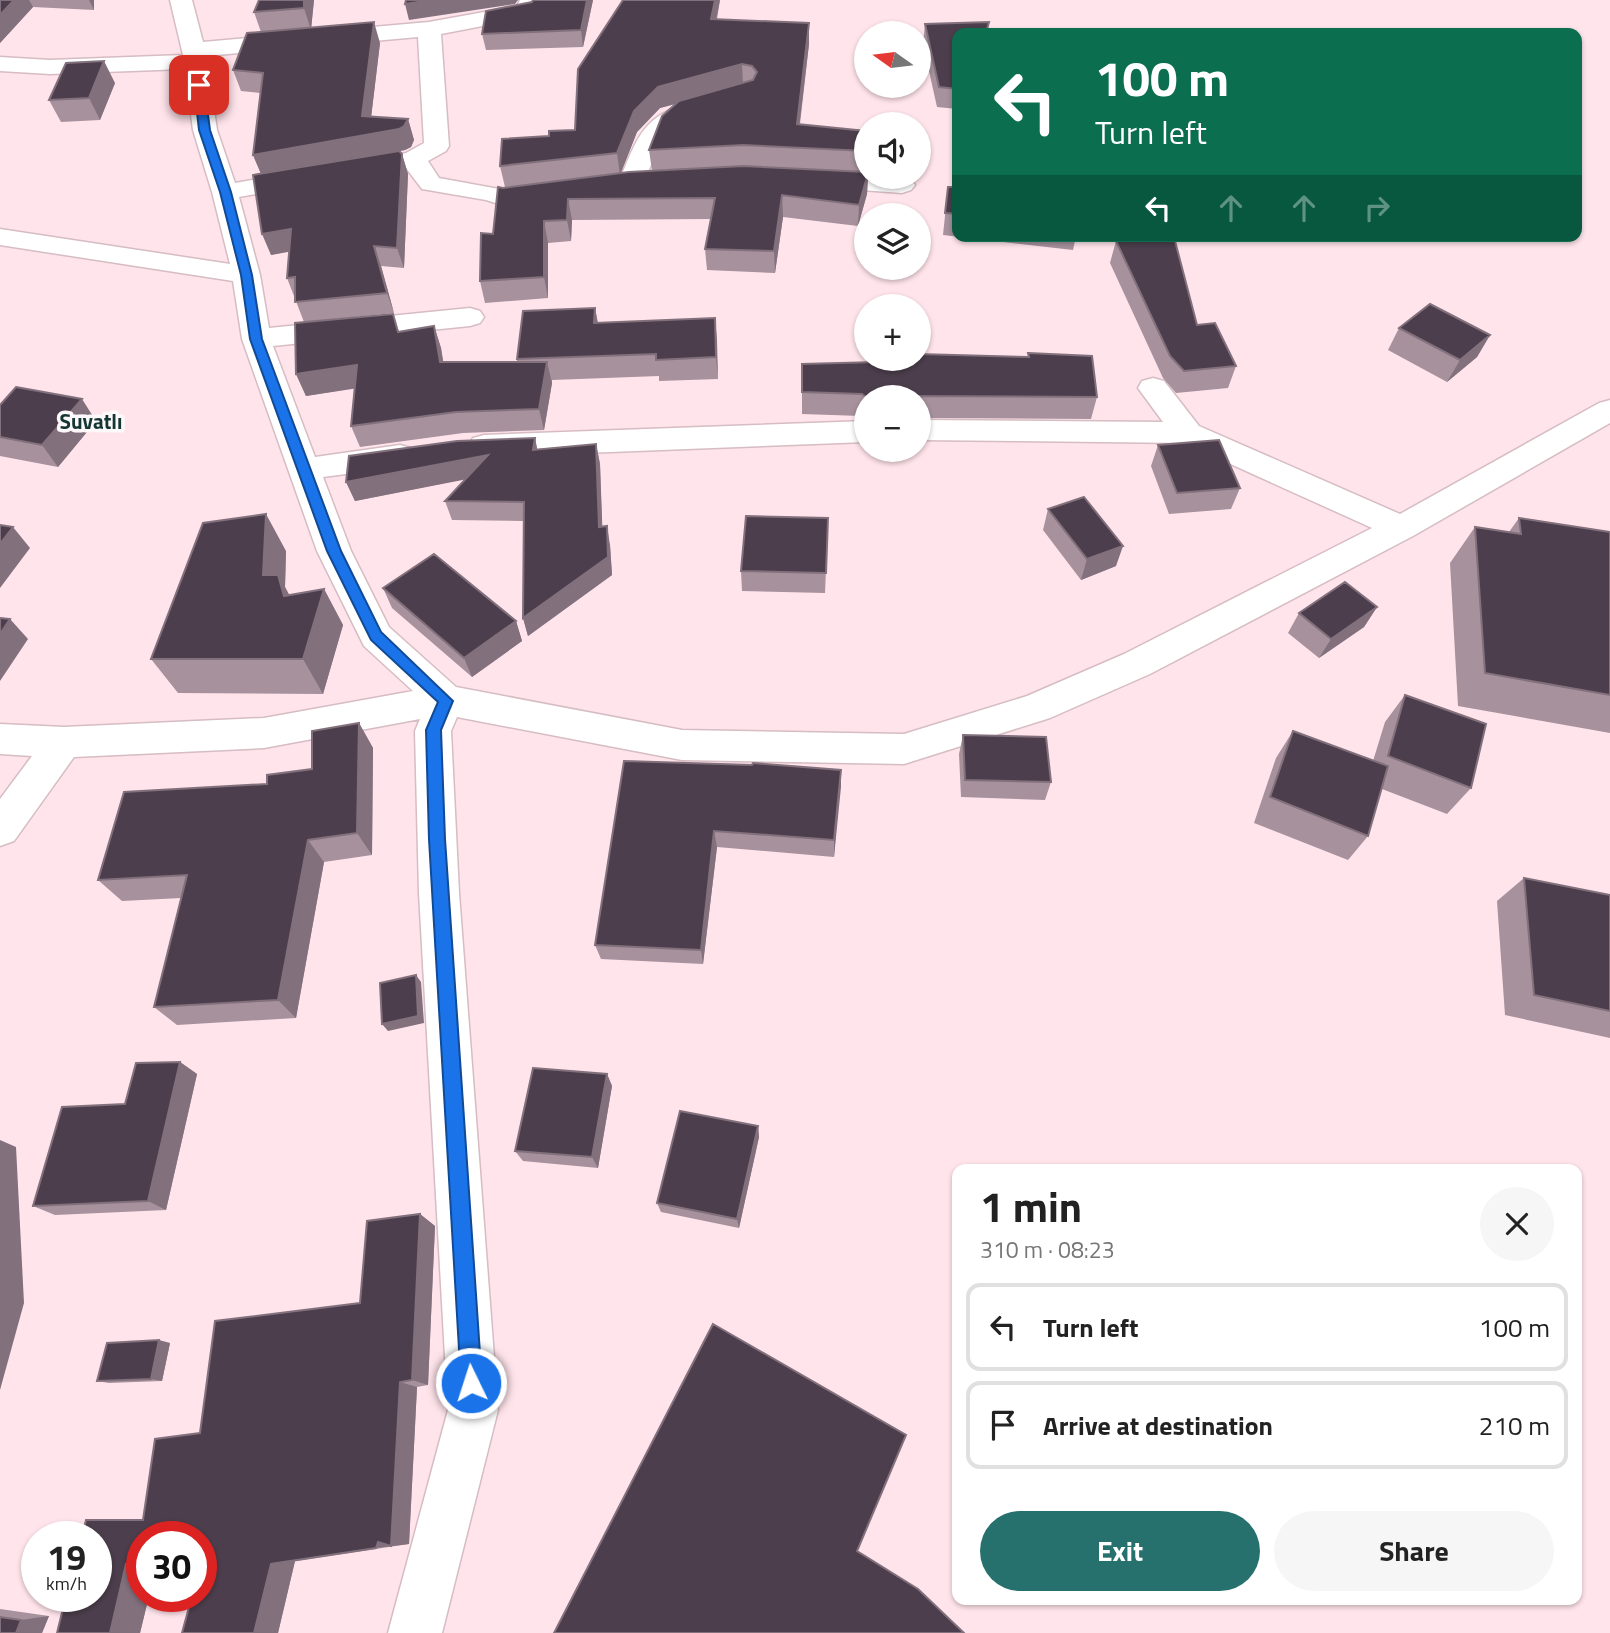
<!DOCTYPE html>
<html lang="en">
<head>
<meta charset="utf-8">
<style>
  body { margin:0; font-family:"Titillium Web",sans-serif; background:#f6f6f6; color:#222; height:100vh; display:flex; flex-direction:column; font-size:26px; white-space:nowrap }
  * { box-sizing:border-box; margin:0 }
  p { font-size:23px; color:#767676 }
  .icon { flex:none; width:38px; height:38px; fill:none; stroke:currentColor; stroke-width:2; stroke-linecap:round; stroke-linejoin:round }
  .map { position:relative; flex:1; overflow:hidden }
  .panel { position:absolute; left:952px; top:1164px; width:630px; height:441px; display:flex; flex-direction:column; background:#fff; border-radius:14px; box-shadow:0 2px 5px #0004 }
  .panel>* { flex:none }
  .banner { position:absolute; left:952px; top:28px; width:630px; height:214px; border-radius:14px; box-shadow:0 2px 5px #0004; background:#0b6e4f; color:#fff; overflow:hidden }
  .needle { width:46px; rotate:284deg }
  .fabs { position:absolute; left:854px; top:21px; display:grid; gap:14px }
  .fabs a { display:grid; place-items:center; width:77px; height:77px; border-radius:50%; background:#fff; box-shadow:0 2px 5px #0004; font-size:35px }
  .speed { position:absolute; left:21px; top:1521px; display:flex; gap:14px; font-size:35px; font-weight:700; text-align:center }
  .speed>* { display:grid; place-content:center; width:91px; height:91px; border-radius:50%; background:#fff; box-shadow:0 2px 5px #0004; line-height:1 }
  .speed small { font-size:18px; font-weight:400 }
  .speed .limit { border:10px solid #d22; background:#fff; color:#111 }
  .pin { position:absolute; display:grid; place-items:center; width:60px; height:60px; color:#fff; margin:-30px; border-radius:14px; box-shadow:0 4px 10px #0006 }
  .me { position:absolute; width:77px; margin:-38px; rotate:356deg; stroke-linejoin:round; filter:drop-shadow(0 0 5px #0008) }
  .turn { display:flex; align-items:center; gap:24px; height:147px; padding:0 28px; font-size:32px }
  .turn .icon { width:91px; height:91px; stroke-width:2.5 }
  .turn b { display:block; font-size:49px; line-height:60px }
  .lanes { display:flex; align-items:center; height:66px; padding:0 28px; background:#0003; justify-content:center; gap:35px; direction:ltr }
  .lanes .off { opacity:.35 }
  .round { display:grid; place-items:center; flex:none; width:74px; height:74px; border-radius:37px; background:#f6f6f6 }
  .overview { display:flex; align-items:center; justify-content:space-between; height:119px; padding:0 28px }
  h1 { font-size:42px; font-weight:700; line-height:52px }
  .primary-button { display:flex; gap:14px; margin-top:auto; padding:14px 28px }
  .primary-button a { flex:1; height:80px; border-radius:42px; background:#26706d; color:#fff; font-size:28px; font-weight:700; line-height:80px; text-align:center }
  .primary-button a+a { background:#f6f6f6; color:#222 }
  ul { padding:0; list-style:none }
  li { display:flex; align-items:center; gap:21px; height:88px; margin:0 14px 10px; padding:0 14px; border:4px solid #e0e0e0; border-radius:14px }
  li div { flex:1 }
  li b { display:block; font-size:26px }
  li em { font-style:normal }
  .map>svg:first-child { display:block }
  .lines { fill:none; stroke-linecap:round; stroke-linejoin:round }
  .minor-casing { stroke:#d6bcc3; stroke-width:3 }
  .minor { fill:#fff; fill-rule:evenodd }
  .wall { fill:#a6919c; fill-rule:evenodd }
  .shaded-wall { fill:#82707c }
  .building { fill:#4c3e4c; stroke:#82707c; stroke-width:2 }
  .route { fill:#1a73e8; stroke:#114b97; stroke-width:2 }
  .labels { text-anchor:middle; stroke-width:7; stroke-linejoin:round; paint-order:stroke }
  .far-quarter-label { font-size:21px; font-weight:bold; fill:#143735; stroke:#fdf8f9 }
</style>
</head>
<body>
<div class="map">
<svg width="1610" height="1633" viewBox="0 0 1610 1633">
  <rect width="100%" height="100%" fill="#ffe4eb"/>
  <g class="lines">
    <!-- minor casing -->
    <g class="minor-casing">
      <path id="minor" d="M 170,0 L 192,0 L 203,42 L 429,22 L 517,6 L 520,0 L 542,0 L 534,16 L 441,34 L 449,146 L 446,151 L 428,161 L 439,178 L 510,191 L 548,186 L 557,189 L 561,194 L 557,199 L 508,207 L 486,200 L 422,189 L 406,168 L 239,197 L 260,275 L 269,328 L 470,308 L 480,311 L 484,317 L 480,323 L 470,326 L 273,346 L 315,457 L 400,445 L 411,448 L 416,456 L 411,464 L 400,467 L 323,477 L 351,551 L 389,627 L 456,687 L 682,730 L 904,734 L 1027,696 L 1124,654 L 1372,528 L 1184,443 L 919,440 L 919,420 L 1163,422 L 1138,388 L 1142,381 L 1153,378 L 1164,381 L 1199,426 L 1400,514 L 1599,403 L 1610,400 L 1610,423 L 1413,536 L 1150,674 L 1050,718 L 904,764 L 682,760 L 457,717 L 451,731 L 459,893 L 498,1410 L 442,1633 L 388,1633 L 448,1410 L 419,893 L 415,731 L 420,719 L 264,748 L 74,757 L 14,841 L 0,846 L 0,799 L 32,756 L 0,754 L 0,724 L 64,727 L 264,718 L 413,691 L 364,646 L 317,551 L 242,339 L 233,281 L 0,245 L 0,229 L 230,264 L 212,192 L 193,130 L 185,69 L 50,74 L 0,71 L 0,57 L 50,60 L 183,55 ZM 418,37 L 424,143 L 406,153 L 235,183 L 217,130 L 206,56 Z
        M 706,98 L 715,100 L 718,105 L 715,110 L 681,122 L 664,135 L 641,188 L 632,191 L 623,188 L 619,183 C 640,128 646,113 706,98 Z
        M 817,173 L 902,177 L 911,180 L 915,185 L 911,190 L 902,193 L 808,186 L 804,181 L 808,176 Z
        M 866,421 L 866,442 L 484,457 L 473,454 L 468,446 L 473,438 L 484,435 Z"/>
    </g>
    <!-- minor -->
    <use href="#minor" class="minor"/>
  </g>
  <!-- wall -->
  <path class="wall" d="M 0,0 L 94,0 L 94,10 L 33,7 L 0,43 Z
    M 314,0 L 311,28 L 380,43 L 371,117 L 408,119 L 414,140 L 411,147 L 405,150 L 400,151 L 402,154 L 408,174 L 404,268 L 381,266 L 394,313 L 304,322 L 287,278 L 289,251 L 271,255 L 261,174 L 253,155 L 260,93 L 241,91 L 233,70 L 261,32 L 254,12 Z
    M 593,0 L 583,47 L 486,50 L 482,34 L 532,2 Z
    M 720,0 L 717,19 L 809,23 L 809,44 L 800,124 L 866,131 L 866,177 L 868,177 L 867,194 L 858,226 L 783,217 L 775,273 L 707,270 L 705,249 L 711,219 L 572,220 L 571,241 L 548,243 L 548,298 L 485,303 L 480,281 L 493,234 L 503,188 L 545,183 L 505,187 L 500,166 L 549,136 L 575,130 ZM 676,104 L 649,150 L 652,171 L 621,173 L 637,132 L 660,108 Z
    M 925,24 L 957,33 L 957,109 L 937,107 L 923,44 Z
    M 115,83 L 100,120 L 61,122 L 49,100 Z
    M 948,187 L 957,187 L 957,236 L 1076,236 L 1073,250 L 943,235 Z
    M 1116,241 L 1236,366 L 1228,388 L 1176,393 L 1163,378 L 1110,263 Z
    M 595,308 L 598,323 L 715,318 L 718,379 L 659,381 L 659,376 L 552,380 L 552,383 L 544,430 L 463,433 L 360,447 L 351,426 L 354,388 L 306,396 L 296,374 L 393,314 L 399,332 L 434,326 L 441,348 L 443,362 L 517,362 L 517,359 Z
    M 1399,328 L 1490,335 L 1477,357 L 1447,382 L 1388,350 Z
    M 1028,353 L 1097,397 L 1091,419 L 919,418 L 919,397 L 866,397 L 866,420 L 861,416 L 802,414 L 802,364 L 916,361 L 916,359 L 1028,357 Z
    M 0,405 L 96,421 L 58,467 L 0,456 Z
    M 535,438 L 537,449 L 596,444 L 600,464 L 602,526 L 610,545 L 612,575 L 528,636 L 523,618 L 523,521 L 452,520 L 445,501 L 465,479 L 355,501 L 346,482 Z
    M 1158,445 L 1240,488 L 1231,509 L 1169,514 L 1151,466 Z
    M 1048,509 L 1116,566 L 1081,580 L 1043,530 Z
    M 828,518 L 825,593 L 742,591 L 741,571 Z
    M 1519,518 L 1610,532 L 1610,733 L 1458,706 L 1450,563 L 1475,527 L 1509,532 Z
    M 286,551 L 285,587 L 289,595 L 324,589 L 343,625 L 323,694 L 178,693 L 151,659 Z
    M 383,588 L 516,621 L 522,641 L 472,677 L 392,608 Z
    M 1377,607 L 1364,627 L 1319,658 L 1288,633 L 1299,613 Z
    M 1405,695 L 1471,788 L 1447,814 L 1382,789 L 1368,836 L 1348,860 L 1254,823 L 1276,758 L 1293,731 L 1373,761 L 1385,722 Z
    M 359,723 L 373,748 L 372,855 L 324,862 L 296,1018 L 177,1025 L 154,1007 L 181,898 L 122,901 L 98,880 L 267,784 L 312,769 Z
    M 963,735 L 1051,782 L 1045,800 L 961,797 L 959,754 Z
    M 624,761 L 841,770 L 834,857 L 717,847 L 703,964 L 601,959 L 595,945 Z
    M 1524,878 L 1610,895 L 1610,1038 L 1505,1015 L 1497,901 Z
    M 180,1062 L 197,1074 L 166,1210 L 55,1215 L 33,1206 L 125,1104 Z
    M 607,1074 L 612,1086 L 598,1168 L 523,1161 L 515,1151 Z
    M 758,1126 L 759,1137 L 739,1228 L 661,1212 L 657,1203 Z
    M 420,1214 L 435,1226 L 428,1385 L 417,1387 L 409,1544 L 295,1561 L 278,1633 L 203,1555 L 201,1555 L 201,1536 L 142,1536 L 142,1596 L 149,1596 L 140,1633 L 57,1633 L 143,1519 L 200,1433 L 360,1303 Z
    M 170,1343 L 162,1381 L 109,1383 L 97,1381 Z
    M 0,1609 L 49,1616 L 42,1633 L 0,1633 Z"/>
  <!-- shaded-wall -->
  <path class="shaded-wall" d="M 14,0 L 29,0 L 33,7 L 0,43 L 0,15 Z
    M 89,0 L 94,0 L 94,10 Z
    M 304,0 L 314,0 L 311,30 L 304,8 Z
    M 431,0 L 518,0 L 515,4 L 409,20 L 405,4 Z
    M 587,0 L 593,0 L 583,47 L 581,30 Z
    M 715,0 L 720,0 L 712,40 L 711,19 Z
    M 374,22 L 380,43 L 369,135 L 408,119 L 414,140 L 411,147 L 405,150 L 262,176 L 253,155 L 362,116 Z
    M 809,23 L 809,44 L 797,145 L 797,124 Z
    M 104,61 L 115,83 L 100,120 L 89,98 Z
    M 742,64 L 743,85 L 660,108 L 637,132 L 620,175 L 617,153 L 634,111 L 658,87 Z
    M 402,154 L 408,174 L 404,268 L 397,248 Z
    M 867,177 L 868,177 L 867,194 L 858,226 L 859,205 Z
    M 782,195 L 783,217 L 775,273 L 774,251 Z
    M 568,199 L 572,220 L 571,241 L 567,220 Z
    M 544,221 L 548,243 L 548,298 L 544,277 Z
    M 291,229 L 299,250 L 271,255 L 262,234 Z
    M 374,246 L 381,266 L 394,313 L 387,293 Z
    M 595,308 L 599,330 L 594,323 Z
    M 715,318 L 717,340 L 718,379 L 716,357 Z
    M 434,326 L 441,348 L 447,384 L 440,362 Z
    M 1490,335 L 1477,357 L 1447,382 L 1460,360 Z
    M 547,362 L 552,383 L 544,430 L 539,409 Z
    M 357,365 L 365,387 L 306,396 L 296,374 Z
    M 82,399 L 96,421 L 58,467 L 42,445 Z
    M 535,438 L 539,458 L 533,450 Z
    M 596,444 L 600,464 L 603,545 L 599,527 Z
    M 488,455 L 493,474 L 355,501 L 346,482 Z
    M 266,514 L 286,551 L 285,587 L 298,611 L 263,575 Z
    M 607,526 L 610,545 L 612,575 L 528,636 L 523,618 Z
    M 13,527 L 30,548 L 0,588 L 0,544 Z
    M 1123,546 L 1116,566 L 1081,580 L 1087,559 Z
    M 324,589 L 343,625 L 323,694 L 303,659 Z
    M 1377,607 L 1364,627 L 1319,658 L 1331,639 Z
    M 10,619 L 28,639 L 0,681 L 0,634 Z
    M 516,621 L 522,641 L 472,677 L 464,658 Z
    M 359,723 L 373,748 L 372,855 L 357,833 Z
    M 841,770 L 841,787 L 834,857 L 834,840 Z
    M 714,831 L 717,847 L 703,964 L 701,950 Z
    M 308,840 L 324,862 L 296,1018 L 278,1000 Z
    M 416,975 L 421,982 L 424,1023 L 388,1031 L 382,1024 Z
    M 180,1062 L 197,1074 L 166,1210 L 148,1201 Z
    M 607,1074 L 612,1086 L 598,1168 L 592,1157 Z
    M 758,1126 L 759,1137 L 739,1228 L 737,1219 Z
    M 0,1140 L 16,1147 L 24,1303 L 0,1390 Z
    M 420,1214 L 435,1226 L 428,1385 L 412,1380 Z
    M 159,1340 L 170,1343 L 162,1381 L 151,1379 Z
    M 400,1382 L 417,1387 L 409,1544 L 376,1548 Z
    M 295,1561 L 278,1633 L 254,1633 L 271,1564 Z
    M 142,1563 L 142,1596 L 149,1596 L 140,1633 L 110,1633 L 126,1564 Z
    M 49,1616 L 42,1633 L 16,1633 L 21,1620 Z"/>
  <!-- building -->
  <path class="building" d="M 0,0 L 14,0 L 0,15 Z
    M 259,0 L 304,0 L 304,8 L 254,12 Z
    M 406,0 L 431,0 L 405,4 Z
    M 533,0 L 587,0 L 581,30 L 482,34 L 486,11 L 532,2 Z
    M 623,0 L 715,0 L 711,19 L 809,23 L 797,124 L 866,131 L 866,151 L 743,145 L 649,150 L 662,116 L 679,101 L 753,80 L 757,72 L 752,66 L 742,64 L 658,87 L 634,111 L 617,153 L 500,166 L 502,139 L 549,136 L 549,131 L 575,130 L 578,69 Z
    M 374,22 L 362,116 L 408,119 L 404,126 L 399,129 L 253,155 L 263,73 L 233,70 L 247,33 Z
    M 989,22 L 986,33 L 957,33 L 957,89 L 939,87 L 925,24 Z
    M 104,61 L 89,98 L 49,100 L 66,63 Z
    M 399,151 L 402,154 L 397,248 L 374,246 L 387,293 L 295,302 L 295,277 L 287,278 L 291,229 L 262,234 L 253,175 Z
    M 743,166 L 866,172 L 866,177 L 867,177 L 859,205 L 782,195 L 774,251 L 705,249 L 715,198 L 568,199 L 567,220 L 544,221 L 544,277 L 480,281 L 481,233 L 493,234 L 498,187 L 503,188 L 629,172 Z
    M 948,187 L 957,187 L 957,214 L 945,213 Z
    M 1116,241 L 1175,241 L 1197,325 L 1215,323 L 1236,366 L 1184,371 L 1170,356 Z
    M 1430,304 L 1490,335 L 1460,360 L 1399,328 Z
    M 595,308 L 594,323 L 715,318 L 716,357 L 656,360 L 656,354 L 517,359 L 523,311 Z
    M 393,314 L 398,332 L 434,326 L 440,362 L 547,362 L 539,409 L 456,412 L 351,426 L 357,365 L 296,374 L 295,323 Z
    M 1028,353 L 1092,356 L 1097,397 L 900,396 L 900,397 L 866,397 L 862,394 L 802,392 L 802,364 L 917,361 L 917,359 L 919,359 L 919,354 L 1029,357 Z
    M 16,387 L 82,399 L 42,445 L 0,437 L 0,405 Z
    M 535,438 L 533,450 L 596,444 L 599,527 L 607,526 L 608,557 L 523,618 L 524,502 L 445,501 L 488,455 L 346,482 L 349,456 L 457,441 Z
    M 1219,440 L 1240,488 L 1177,493 L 1158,445 Z
    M 1084,497 L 1123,546 L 1087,559 L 1048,509 Z
    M 266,514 L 263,575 L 278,575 L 284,596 L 324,589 L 303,659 L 151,659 L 203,523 Z
    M 746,516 L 828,518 L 826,573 L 741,571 Z
    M 1519,518 L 1610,532 L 1610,695 L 1485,673 L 1475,527 L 1521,534 Z
    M 0,525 L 13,527 L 0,544 Z
    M 434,554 L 516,621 L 464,658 L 383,588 Z
    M 1345,582 L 1377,607 L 1331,639 L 1299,613 Z
    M 0,618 L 10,619 L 0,634 Z
    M 1405,695 L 1486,724 L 1471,788 L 1388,756 Z
    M 359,723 L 357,833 L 308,840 L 278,1000 L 154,1007 L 187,875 L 98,880 L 124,792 L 267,784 L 267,775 L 312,769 L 312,731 Z
    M 1293,731 L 1388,766 L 1368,836 L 1270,797 Z
    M 963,735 L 1046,737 L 1051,782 L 965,780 Z
    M 624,761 L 752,765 L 753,763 L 841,770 L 834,840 L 714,831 L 701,950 L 595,945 Z
    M 1524,878 L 1610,895 L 1610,1011 L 1534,995 Z
    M 416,975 L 418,1016 L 382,1024 L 380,983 Z
    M 180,1062 L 148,1201 L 33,1206 L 62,1107 L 125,1104 L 136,1063 Z
    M 533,1068 L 607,1074 L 592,1157 L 515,1151 Z
    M 680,1111 L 758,1126 L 737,1219 L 657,1203 Z
    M 420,1214 L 412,1380 L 400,1382 L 391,1546 L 378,1542 L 376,1548 L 271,1564 L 254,1633 L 182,1633 L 192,1596 L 201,1596 L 201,1563 L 204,1553 L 201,1553 L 201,1536 L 142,1536 L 142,1562 L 126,1564 L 110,1633 L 57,1633 L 66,1596 L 96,1596 L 96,1536 L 82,1536 L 86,1520 L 143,1520 L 155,1439 L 200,1433 L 215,1321 L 360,1303 L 367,1221 Z
    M 713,1324 L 906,1435 L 857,1551 L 918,1589 L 964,1633 L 554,1633 Z
    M 159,1340 L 151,1379 L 97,1381 L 107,1343 Z
    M 0,1617 L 21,1620 L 16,1633 L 0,1633 Z"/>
  <!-- route -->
  <path class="route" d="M 199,82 L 204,85 L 210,130 L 231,192 L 252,275 L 262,339 L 341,551 L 381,632 L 453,701 L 441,730 L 445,839 L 482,1383 L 479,1390 L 471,1393 L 464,1390 L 461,1383 L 429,839 L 426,730 L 438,702 L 371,640 L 327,551 L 250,339 L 241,275 L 220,192 L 199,130 L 194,85 Z"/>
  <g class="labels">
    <!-- far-quarter labels -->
    <g class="far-quarter-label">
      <text x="91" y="429">Suvatlı</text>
    </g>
  </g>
</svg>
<div class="fabs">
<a><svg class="needle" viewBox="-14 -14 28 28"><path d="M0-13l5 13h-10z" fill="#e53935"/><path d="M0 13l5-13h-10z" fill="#767676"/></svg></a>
<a><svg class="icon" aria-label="sound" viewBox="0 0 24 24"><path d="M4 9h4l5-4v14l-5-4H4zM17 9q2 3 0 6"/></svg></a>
<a><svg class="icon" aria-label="layers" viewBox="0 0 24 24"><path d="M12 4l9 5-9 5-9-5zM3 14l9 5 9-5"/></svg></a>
<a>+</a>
<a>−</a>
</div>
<div class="speed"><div>19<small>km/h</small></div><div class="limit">30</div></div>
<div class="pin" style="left:199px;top:85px;background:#d93025"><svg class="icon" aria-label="arrive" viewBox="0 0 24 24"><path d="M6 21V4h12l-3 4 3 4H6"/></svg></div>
<svg class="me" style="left:471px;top:1383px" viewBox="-20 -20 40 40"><circle r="17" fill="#1a73e8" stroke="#fff" stroke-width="3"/><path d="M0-11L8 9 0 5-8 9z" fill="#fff"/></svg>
<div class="banner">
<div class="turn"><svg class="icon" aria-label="left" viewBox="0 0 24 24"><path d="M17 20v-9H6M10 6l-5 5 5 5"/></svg><div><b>100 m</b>Turn left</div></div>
<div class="lanes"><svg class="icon" aria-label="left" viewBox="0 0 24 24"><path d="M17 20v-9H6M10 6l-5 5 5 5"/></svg><svg class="icon off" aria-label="ahead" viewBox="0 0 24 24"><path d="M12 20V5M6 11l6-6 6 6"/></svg><svg class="icon off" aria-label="ahead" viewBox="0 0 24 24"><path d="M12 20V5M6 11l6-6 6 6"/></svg><svg class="icon off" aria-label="right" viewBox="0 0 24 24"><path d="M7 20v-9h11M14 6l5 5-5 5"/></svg></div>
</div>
<section class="panel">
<div class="overview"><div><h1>1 min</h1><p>310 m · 08:23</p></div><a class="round"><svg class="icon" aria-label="close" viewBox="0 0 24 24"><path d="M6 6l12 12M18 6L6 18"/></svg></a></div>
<ul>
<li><svg class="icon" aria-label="left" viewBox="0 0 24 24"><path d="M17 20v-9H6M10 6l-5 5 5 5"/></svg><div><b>Turn left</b></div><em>100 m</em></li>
<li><svg class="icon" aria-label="arrive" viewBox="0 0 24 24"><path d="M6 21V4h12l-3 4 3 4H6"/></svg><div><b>Arrive at destination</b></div><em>210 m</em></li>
</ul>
<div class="primary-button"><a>Exit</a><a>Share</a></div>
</section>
</div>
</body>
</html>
